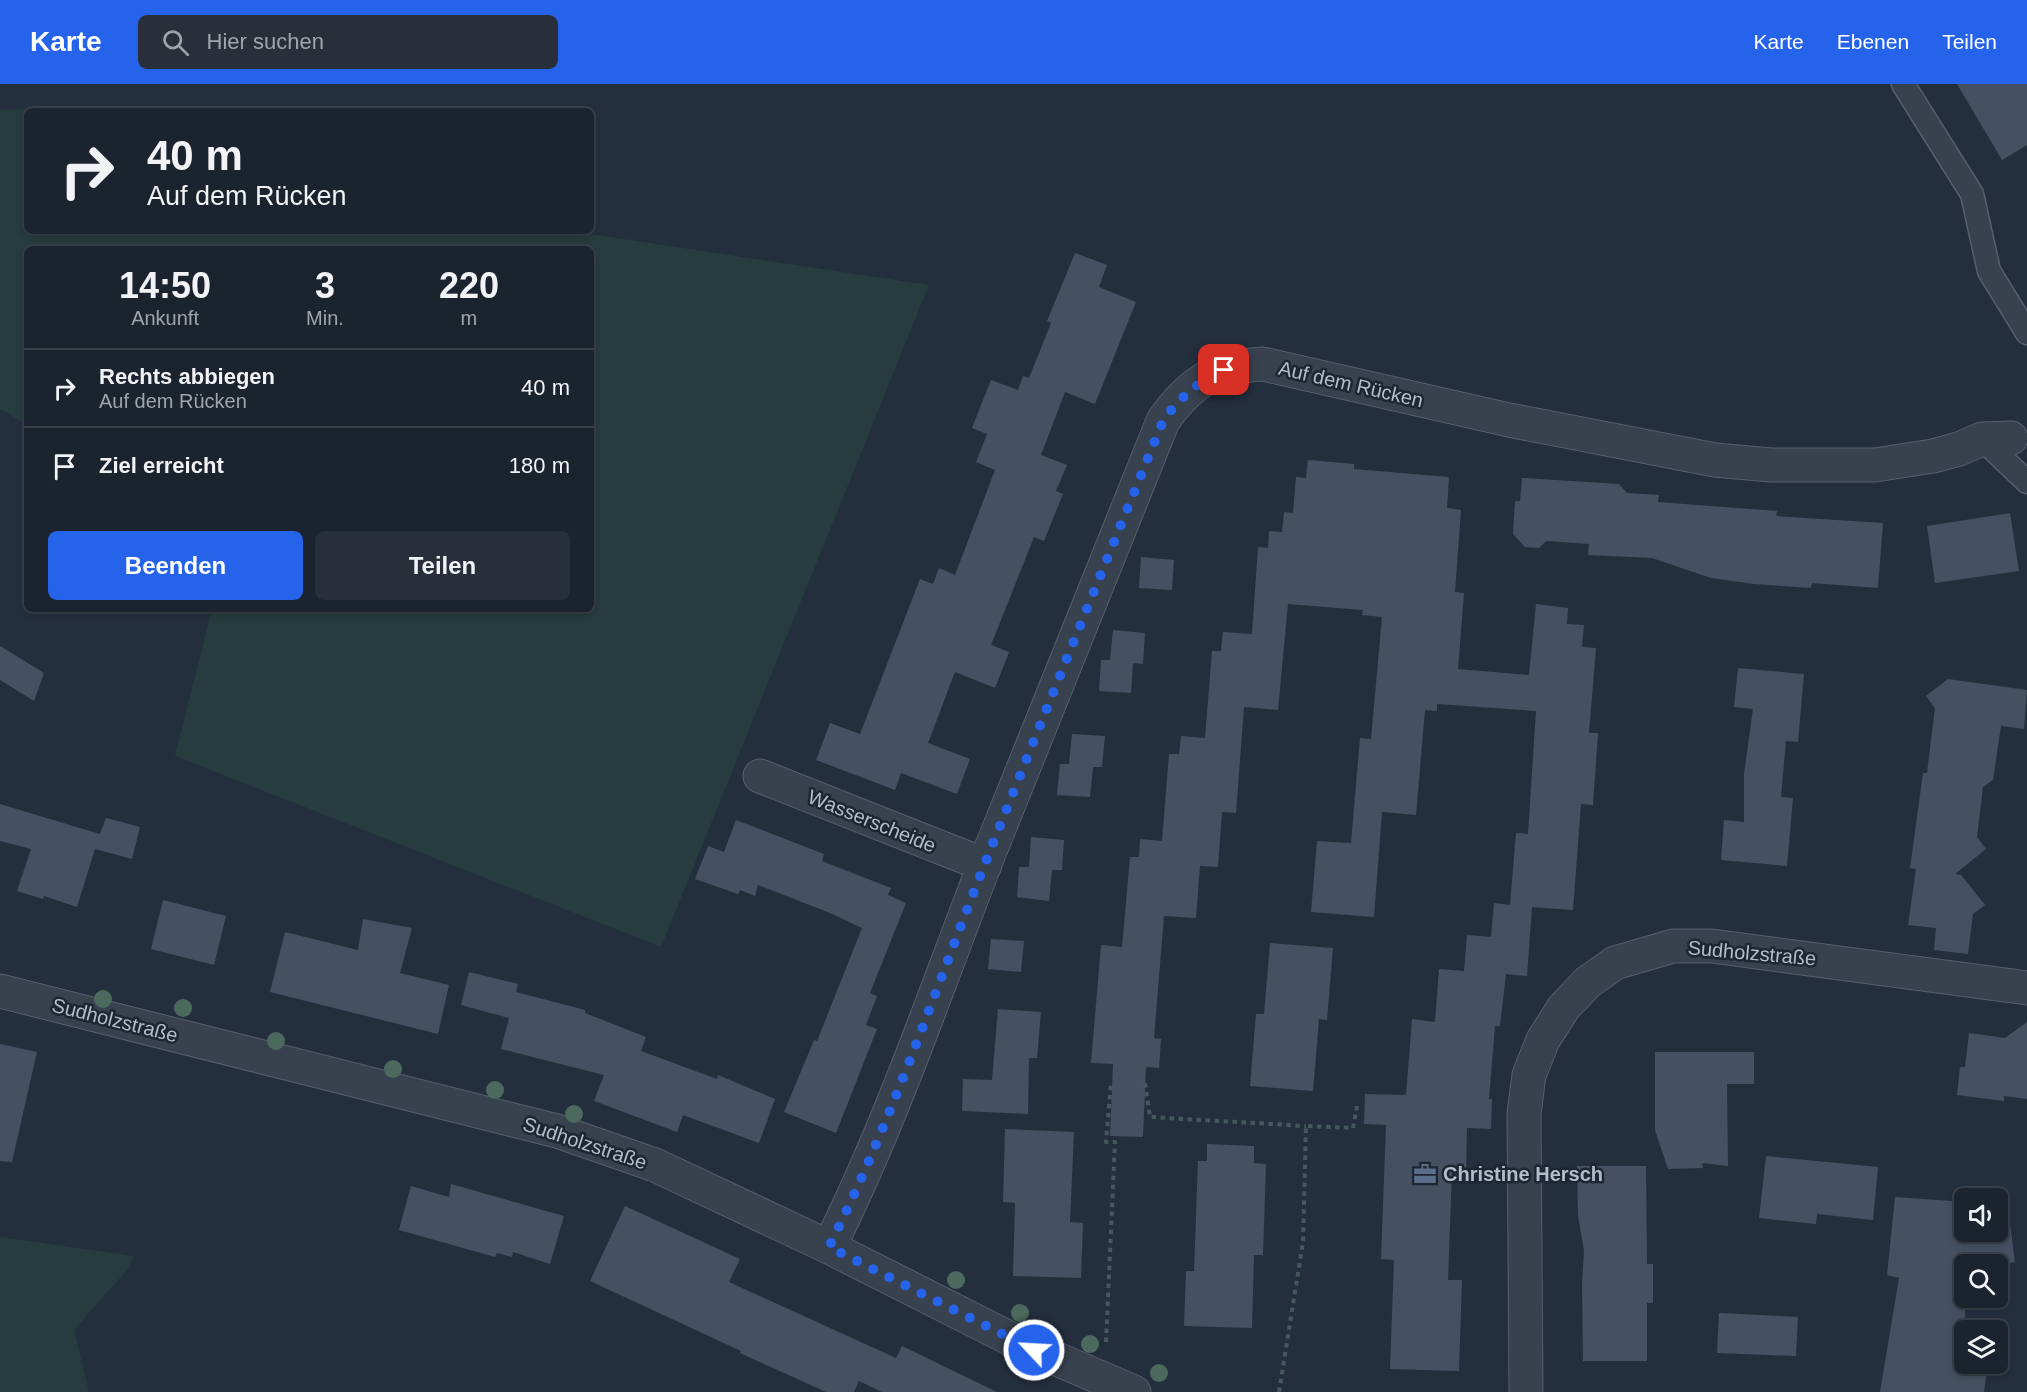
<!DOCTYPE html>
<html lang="de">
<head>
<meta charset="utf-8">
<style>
  body { margin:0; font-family:Helvetica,sans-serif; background:#282f3a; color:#f1f3f6; height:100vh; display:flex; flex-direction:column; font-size:22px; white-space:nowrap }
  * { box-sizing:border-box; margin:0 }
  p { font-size:20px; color:#a0a4aa }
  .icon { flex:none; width:33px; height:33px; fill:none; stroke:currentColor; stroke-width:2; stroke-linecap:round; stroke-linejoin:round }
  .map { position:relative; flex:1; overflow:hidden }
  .sheet { position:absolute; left:24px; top:162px; width:570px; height:366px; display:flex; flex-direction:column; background:#1b232e; border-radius:9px; box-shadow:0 3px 9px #0003,0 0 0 2px #39404a }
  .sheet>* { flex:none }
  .hud { position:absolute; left:24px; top:24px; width:570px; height:126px; border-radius:9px; box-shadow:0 3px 9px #0003,0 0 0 2px #39404a; background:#1b232e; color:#f1f3f6; overflow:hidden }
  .controls { position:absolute; left:1954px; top:1104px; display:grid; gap:12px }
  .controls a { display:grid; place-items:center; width:54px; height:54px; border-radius:9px; background:#1b232e; box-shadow:0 3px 9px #0003,0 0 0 2px #39404a; font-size:30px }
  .pin { position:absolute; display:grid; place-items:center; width:51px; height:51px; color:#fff; margin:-26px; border-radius:12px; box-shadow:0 3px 9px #0006 }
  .me { position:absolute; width:66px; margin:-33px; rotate:295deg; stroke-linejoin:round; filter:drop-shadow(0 0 4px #0008) }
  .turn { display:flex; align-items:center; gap:21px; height:126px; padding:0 24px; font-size:27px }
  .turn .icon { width:78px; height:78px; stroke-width:2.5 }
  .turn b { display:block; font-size:42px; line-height:51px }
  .eta { display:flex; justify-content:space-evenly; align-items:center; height:102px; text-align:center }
  .eta b { font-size:36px; font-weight:700; line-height:42px }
  .primary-button { display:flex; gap:12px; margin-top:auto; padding:12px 24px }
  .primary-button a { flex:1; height:69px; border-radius:9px; background:#2563eb; color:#fff; font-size:24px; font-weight:700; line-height:69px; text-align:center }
  .primary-button a+a { background:#282f3a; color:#f1f3f6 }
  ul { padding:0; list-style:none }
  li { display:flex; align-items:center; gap:18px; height:78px; padding:0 24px; border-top:2px solid #39404a }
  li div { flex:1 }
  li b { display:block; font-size:22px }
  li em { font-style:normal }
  header { display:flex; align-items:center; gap:36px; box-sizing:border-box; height:84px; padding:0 30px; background:#2563eb; color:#fff }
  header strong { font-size:28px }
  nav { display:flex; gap:33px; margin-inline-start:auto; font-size:21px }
  .search { width:420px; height:54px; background:#282f3a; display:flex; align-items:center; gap:15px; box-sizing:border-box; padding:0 21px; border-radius:9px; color:#a0a4aa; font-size:22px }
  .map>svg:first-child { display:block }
  .green { fill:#263c3f }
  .building { fill:#455162 }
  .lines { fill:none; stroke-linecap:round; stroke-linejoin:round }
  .service-casing { stroke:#565f6c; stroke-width:25 }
  .minor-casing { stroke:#565f6c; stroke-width:35 }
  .path { stroke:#44595c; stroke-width:4; stroke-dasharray:4.5 4.5; stroke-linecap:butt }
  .service { stroke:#38414e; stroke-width:22 }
  .minor { stroke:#38414e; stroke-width:33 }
  .tree { fill:#4b6a5d }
  .route { stroke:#2563eb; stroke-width:10; stroke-dasharray:0 18 }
  .labels { text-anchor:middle; stroke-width:5; stroke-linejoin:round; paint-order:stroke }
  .street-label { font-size:20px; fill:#b4bcc9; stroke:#1d2633 }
  .poi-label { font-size:20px; font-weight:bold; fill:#b4bcc9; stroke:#1d2633; text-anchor:start }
</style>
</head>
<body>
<header>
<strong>Karte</strong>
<div class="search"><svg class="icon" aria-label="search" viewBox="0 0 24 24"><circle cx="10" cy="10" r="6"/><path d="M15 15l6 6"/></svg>Hier suchen</div>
<nav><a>Karte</a><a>Ebenen</a><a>Teilen</a></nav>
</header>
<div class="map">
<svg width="2027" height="1308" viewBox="0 0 2027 1308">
  <rect width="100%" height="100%" fill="#242f3e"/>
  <!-- green -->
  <path class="green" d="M 162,23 L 164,27 L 27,27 L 27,147 L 570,147 L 929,201 L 661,863 L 175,672 L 212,525 L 591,525 L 591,165 L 27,165 L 27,341 L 0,325 L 0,26 Z
    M 0,1153 L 134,1172 L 127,1186 L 74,1246 L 89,1308 L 0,1308 Z"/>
  <!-- building -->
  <path class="building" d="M 1957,0 L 2027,0 L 2027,61 L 2002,76 Z
    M 1075,169 L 1107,181 L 1099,203 L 1136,218 L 1095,320 L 1065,308 L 1041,371 L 1067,381 L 1056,407 L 1063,410 L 1044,457 L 1034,453 L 991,561 L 1009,568 L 995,604 L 955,588 L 928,659 L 970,675 L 957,710 L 901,689 L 895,706 L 816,676 L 830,639 L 860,650 L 920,495 L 933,500 L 939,484 L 955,491 L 995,386 L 976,378 L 987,350 L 972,344 L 991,296 L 1018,306 L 1023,292 L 1029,294 L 1051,239 L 1047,237 Z
    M 1308,376 L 1354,380 L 1354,385 L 1449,393 L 1447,424 L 1461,426 L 1455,508 L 1464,509 L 1458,585 L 1529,591 L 1536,520 L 1568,524 L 1567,540 L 1584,541 L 1582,563 L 1596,564 L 1589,649 L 1598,649 L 1593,721 L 1581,720 L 1573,826 L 1532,823 L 1527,892 L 1506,890 L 1500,942 L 1495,942 L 1489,1015 L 1492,1015 L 1491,1045 L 1467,1044 L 1466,1088 L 1452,1087 L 1448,1196 L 1462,1196 L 1459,1287 L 1390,1285 L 1394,1176 L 1381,1175 L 1386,1041 L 1364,1040 L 1365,1010 L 1406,1011 L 1412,935 L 1435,938 L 1439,885 L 1464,887 L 1467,851 L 1491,853 L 1494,819 L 1510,821 L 1516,749 L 1528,750 L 1536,627 L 1437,620 L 1437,627 L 1425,626 L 1416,731 L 1382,728 L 1374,833 L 1311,828 L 1317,757 L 1351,759 L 1360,654 L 1371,655 L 1382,533 L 1362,531 L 1363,526 L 1288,520 L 1278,626 L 1244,623 L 1236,729 L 1222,728 L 1218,783 L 1200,782 L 1196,834 L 1164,832 L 1154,954 L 1161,955 L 1159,984 L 1146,983 L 1143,1053 L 1110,1052 L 1113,980 L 1091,979 L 1101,861 L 1122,863 L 1130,773 L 1139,773 L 1140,755 L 1162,757 L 1169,670 L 1179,670 L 1181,652 L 1205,654 L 1212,567 L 1221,567 L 1223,548 L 1252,550 L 1258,463 L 1268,464 L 1269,447 L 1282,448 L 1284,428 L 1293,429 L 1296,393 L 1306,394 Z
    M 1522,394 L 1619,400 L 1627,409 L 1659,411 L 1658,418 L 1777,427 L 1776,432 L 1883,439 L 1878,504 L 1812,499 L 1811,504 L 1754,500 L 1711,494 L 1652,474 L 1588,471 L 1589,460 L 1546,457 L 1539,464 L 1525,463 L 1513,450 L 1515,417 L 1520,417 Z
    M 2010,429 L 2019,487 L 1935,499 L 1927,442 Z
    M 1141,473 L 1174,476 L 1172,506 L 1139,504 Z
    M 1113,546 L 1145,549 L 1143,580 L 1133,579 L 1131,609 L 1099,607 L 1101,576 L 1110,576 Z
    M 0,562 L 44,589 L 34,617 L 0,596 Z
    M 1738,584 L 1804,590 L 1798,658 L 1786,657 L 1781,713 L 1793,714 L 1787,782 L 1721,776 L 1724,736 L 1744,738 L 1744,690 L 1753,625 L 1734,623 Z
    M 1948,595 L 2027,606 L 2024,645 L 2001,642 L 1993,696 L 1983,703 L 1977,753 L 1986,765 L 1955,790 L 1961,791 L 1985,821 L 1973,830 L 1968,870 L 1934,866 L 1936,844 L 1908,841 L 1916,785 L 1910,784 L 1923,689 L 1927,689 L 1935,624 L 1926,612 Z
    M 1072,650 L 1105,652 L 1102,683 L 1093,683 L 1090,713 L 1057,711 L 1060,680 L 1069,680 Z
    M 0,720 L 100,750 L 106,734 L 140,743 L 132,775 L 95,765 L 77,823 L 44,812 L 43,815 L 17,807 L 31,765 L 0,757 Z
    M 736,736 L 824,770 L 822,777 L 891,804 L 888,811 L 906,819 L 870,909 L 877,912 L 866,941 L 877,945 L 836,1049 L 784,1028 L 814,956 L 817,957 L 862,844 L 830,829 L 758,801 L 755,812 L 740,806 L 738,810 L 695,795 L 708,762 L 724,768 Z
    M 1031,753 L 1064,756 L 1062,786 L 1052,786 L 1049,817 L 1017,813 L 1019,783 L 1029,783 Z
    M 163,816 L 226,832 L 214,881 L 151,865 Z
    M 363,835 L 412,844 L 400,889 L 449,901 L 438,950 L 270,908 L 285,848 L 358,866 Z
    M 991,855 L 1024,857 L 1021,888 L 988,885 Z
    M 1270,859 L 1333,864 L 1327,936 L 1319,935 L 1313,1007 L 1250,1002 L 1256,930 L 1264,930 Z
    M 469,888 L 518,900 L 516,908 L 585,926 L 585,929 L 646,953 L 641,967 L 717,995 L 718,991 L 775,1015 L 759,1059 L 683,1031 L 677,1048 L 594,1017 L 604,991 L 501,965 L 509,934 L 461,921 Z
    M 998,925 L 1041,928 L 1037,974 L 1029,974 L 1028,1030 L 962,1027 L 963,995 L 992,996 Z
    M 2027,938 L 2027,1015 L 2004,1012 L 2004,1017 L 1957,1011 L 1960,983 L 1965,983 L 1969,949 L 2005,954 Z
    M 0,960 L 37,968 L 12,1078 L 0,1077 Z
    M 1655,968 L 1754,968 L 1754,1000 L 1727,1000 L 1728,1082 L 1702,1079 L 1703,1084 L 1668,1085 L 1655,1046 Z
    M 1005,1045 L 1074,1048 L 1070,1138 L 1083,1139 L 1081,1194 L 1013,1192 L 1015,1119 L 1003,1118 Z
    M 1207,1060 L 1254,1062 L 1254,1079 L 1266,1080 L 1263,1171 L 1254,1171 L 1252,1244 L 1184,1242 L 1186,1187 L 1194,1187 L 1198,1077 L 1207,1077 Z
    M 1766,1072 L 1878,1083 L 1873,1136 L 1817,1130 L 1816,1140 L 1759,1134 Z
    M 1577,1082 L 1646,1082 L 1647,1180 L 1653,1180 L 1653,1219 L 1647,1219 L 1647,1277 L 1583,1277 L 1582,1201 L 1584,1166 L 1578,1132 Z
    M 451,1100 L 564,1132 L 550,1180 L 513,1168 L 512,1173 L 497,1169 L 495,1173 L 399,1146 L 411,1102 L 449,1113 Z
    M 1895,1113 L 1965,1118 L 1965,1148 L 1998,1148 L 1998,1142 L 2010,1140 L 2015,1178 L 1999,1180 L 2003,1215 L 1998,1213 L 1998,1180 L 1965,1180 L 1965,1280 L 1988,1280 L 1984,1308 L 1880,1308 L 1899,1194 L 1887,1191 Z
    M 625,1122 L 740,1175 L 729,1198 L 896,1274 L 902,1262 L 997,1308 L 882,1308 L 859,1297 L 854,1308 L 826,1308 L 740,1269 L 741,1267 L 590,1197 Z
    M 1719,1229 L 1798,1233 L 1796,1272 L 1717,1269 Z"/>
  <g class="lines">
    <!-- service casing -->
    <g class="service-casing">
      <path id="service" d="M 1903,0 L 1972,110 L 1989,187 L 2027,249
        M 1982,355 L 2027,398"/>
    </g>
    <!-- minor casing -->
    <g class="minor-casing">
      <path id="minor" d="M 760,692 L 985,781
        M 0,907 L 557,1047 L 655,1081 L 829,1163 L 1017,1258 L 1134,1308
        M 829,1163 C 890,1041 935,909 984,782 C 1043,633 1104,485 1163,337 C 1190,298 1216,282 1263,280 L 1509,336 L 1715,376 L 1771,381 L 1875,381 L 1933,372 L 1959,365 L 1982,355 L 2011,354
        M 1526,1308 L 1524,1030 L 1529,991 L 1543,956 L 1564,923 L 1588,898 L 1615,879 L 1673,862 L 1712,862 L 2027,904"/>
    </g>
    <!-- path -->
    <path class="path" d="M 1145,999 L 1150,1033 L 1306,1042
      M 1106,1258 L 1115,1058 L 1106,1058 L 1111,998
      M 1279,1308 L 1303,1158 L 1306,1042 L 1353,1044 L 1357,1022"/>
    <!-- service -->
    <use href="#service" class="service"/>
    <!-- minor -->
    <use href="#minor" class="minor"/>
  </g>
  <!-- trees -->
  <g class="tree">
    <circle cx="103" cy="915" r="9"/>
    <circle cx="183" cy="924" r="9"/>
    <circle cx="276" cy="957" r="9"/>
    <circle cx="393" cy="985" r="9"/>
    <circle cx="495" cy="1006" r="9"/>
    <circle cx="574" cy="1030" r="9"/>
    <circle cx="956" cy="1196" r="9"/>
    <circle cx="1020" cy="1229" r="9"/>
    <circle cx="1090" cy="1260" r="9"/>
    <circle cx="1159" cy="1289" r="9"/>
  </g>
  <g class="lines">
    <!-- route -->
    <path class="route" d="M 1034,1266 L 829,1163 C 890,1041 934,909 984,782 C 1043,633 1103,485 1163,337 C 1180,313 1198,298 1224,286"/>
  </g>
  <!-- icons -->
  <defs>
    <g id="office-bare" transform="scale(1.8)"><path d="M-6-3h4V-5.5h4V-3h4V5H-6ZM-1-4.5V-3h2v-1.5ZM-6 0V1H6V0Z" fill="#5c6f8a" stroke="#1d2633" stroke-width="2.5" paint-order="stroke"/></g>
  </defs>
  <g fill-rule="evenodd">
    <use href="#office-bare" x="1425" y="1090"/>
  </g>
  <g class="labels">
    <!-- street labels -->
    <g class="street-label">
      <text transform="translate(1351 300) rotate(13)" y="7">Auf dem Rücken</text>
      <text transform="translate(872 737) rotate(22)" y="7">Wasserscheide</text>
      <text transform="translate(1752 869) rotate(5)" y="7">Sudholzstraße</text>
      <text transform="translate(115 936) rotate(14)" y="7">Sudholzstraße</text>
      <text transform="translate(585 1059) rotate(18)" y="7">Sudholzstraße</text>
    </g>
    <!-- poi labels -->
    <g class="poi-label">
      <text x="1443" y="1097">Christine Hersch</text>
    </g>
  </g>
</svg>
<div class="controls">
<a><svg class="icon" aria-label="sound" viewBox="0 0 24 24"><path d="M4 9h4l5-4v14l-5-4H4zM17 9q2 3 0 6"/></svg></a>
<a><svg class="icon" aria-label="search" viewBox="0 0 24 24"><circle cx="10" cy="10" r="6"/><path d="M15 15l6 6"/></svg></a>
<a><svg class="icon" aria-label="layers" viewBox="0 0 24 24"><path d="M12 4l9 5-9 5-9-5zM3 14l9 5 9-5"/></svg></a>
</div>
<div class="pin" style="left:1224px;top:286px;background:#d93025"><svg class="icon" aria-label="arrive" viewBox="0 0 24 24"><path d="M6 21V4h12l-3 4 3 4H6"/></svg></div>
<svg class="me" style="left:1034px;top:1266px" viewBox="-20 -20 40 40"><circle r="17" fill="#2563eb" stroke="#fff" stroke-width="3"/><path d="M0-11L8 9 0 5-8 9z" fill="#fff"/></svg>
<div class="hud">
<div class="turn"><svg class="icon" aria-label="right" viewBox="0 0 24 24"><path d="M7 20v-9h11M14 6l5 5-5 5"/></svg><div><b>40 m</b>Auf dem Rücken</div></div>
</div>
<section class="sheet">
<div class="eta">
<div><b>14:50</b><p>Ankunft</p></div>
<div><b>3</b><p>Min.</p></div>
<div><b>220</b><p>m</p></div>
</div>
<ul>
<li><svg class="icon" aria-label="right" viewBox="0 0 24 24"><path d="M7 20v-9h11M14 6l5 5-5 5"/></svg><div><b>Rechts abbiegen</b><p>Auf dem Rücken</p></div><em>40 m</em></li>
<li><svg class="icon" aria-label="arrive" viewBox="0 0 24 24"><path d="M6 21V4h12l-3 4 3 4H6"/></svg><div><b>Ziel erreicht</b></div><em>180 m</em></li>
</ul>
<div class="primary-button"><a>Beenden</a><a>Teilen</a></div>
</section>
</div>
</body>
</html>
